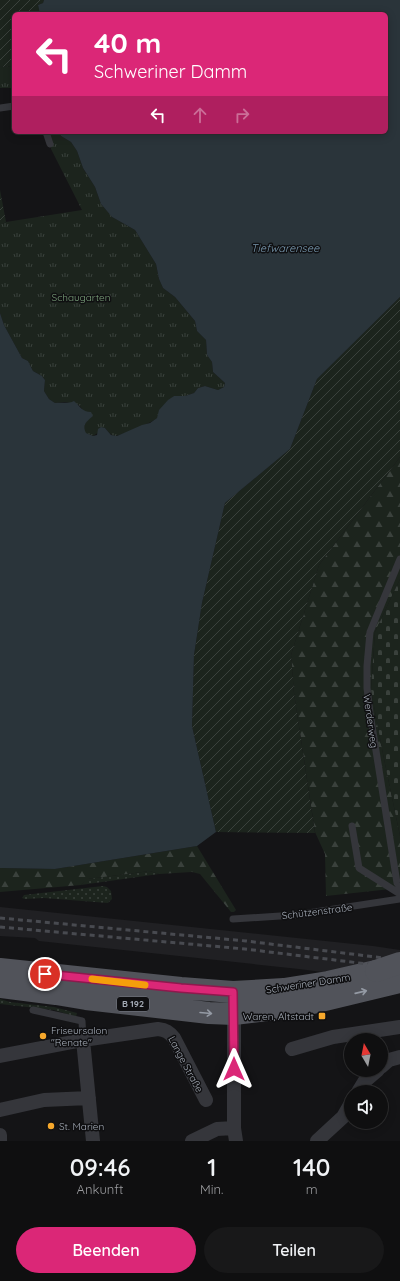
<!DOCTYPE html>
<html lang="de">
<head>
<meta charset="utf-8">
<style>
  body { margin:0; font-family:Quicksand,sans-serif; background:#181819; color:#f1f3f6; height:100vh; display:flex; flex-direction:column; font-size:15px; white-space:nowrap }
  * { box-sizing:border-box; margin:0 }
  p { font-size:13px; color:#9b9c9f }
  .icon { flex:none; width:22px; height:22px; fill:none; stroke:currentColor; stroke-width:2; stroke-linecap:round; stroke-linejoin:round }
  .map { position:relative; height:1141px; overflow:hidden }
  .drawer { display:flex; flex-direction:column; background:#0f0f10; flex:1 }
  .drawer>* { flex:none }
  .hud { position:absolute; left:12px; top:12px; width:376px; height:122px; border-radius:6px; box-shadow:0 2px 10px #0003,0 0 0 1px #2f2f30; background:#db2777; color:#fff; overflow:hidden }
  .needle { width:26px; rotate:350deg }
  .fabs { position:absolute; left:344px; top:1033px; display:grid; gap:8px }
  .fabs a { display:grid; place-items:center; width:44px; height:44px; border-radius:50%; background:#0f0f10; box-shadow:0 2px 10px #0003,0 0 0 1px #2f2f30; font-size:20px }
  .pin { position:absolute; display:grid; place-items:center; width:34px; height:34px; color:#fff; margin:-17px; border:2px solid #fff; border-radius:50%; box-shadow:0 1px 4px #0007 }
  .me { position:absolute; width:44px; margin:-22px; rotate:0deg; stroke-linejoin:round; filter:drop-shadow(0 0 3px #0008) }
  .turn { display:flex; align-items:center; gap:14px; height:84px; padding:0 16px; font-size:18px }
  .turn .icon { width:52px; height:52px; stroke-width:2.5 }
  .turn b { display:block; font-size:28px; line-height:34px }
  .lanes { display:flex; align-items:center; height:38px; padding:0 16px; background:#0003; justify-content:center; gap:20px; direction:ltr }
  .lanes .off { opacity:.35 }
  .eta { display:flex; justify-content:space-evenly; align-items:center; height:68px; text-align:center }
  .eta b { font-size:24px; font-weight:600; line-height:28px }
  .primary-button { display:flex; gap:8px; margin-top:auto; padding:8px 16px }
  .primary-button a { flex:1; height:46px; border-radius:24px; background:#db2777; color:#fff; font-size:16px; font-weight:600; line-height:46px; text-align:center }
  .primary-button a+a { background:#181819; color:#f1f3f6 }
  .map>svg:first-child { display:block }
  .built { fill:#202023 }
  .grass { fill:url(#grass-dots) }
  .forest { fill:url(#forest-firs) }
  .cemetery { fill:url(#cemetery-stones) }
  .park { fill:url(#park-tufts) }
  .garden { fill:url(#garden-furrows) }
  .water { fill:#2a343a }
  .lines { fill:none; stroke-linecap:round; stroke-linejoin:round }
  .service { stroke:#35363b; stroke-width:7 }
  .minor { stroke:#35363b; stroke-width:14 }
  .primary { stroke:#51535a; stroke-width:22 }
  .rail { stroke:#484a50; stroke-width:3; stroke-dasharray:5 4; stroke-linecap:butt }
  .primary-bridge { stroke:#51535a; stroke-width:22 }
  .oneway { stroke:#949aa4 }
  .route-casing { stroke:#8e194d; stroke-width:10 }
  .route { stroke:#db2777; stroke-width:7 }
  .slow { stroke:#f59e0b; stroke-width:7 }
  .poi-dot { fill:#f6a82c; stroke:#0f0f11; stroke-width:1.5 }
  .labels { text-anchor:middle; stroke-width:3; stroke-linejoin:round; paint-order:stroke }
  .shield { fill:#0f0f11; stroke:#787d85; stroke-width:1 }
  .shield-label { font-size:9px; font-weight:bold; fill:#a5acb7 }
  .park-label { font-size:10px; fill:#7ca27c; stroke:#0f0f11 }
  .street-label { font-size:10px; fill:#a5acb7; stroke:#0f0f11 }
  .poi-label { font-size:10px; fill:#a5acb7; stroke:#0f0f11; text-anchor:start }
  .water-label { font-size:11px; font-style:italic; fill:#7b9cb3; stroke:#0f0f11 }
</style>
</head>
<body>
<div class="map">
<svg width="400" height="1141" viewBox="0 0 400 1141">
  <defs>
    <pattern id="grass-dots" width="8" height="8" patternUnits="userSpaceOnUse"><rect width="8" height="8" fill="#1c241d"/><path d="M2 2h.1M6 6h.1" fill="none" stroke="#3a413c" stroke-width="1.8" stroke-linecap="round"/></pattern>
    <pattern id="forest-firs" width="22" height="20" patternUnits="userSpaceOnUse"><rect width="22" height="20" fill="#1c241d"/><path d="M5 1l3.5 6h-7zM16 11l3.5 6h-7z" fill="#3a413c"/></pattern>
    <pattern id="cemetery-stones" width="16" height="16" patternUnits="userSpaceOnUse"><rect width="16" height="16" fill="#1c241d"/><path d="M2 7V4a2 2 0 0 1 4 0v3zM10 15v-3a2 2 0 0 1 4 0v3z" fill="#3a413c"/></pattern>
    <pattern id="park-tufts" width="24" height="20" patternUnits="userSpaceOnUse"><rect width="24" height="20" fill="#1c241d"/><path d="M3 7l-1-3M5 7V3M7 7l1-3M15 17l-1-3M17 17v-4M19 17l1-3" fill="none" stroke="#3a413c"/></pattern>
    <pattern id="garden-furrows" width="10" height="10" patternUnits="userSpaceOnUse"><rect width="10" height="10" fill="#1c241d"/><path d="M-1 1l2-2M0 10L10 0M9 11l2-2" fill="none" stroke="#3a413c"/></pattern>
  </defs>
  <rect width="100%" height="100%" fill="#141416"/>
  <!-- built -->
  <path class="built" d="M 0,907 L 373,946 L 400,950 L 400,982 L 299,969 L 39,941 L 35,938 L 0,936 Z"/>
  <!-- grass -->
  <path class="grass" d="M 150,871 L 159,874 L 81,885 L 87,879 Z
    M 103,886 L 107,887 L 111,891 L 112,899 L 108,903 L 44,898 L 25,899 L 22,898 L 24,895 Z
    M 0,999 L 10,1002 L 54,1007 L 77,1013 L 76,1017 L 54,1010 L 0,1004 Z"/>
  <!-- forest -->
  <path class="forest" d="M 400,457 L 400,579 L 375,632 L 371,690 L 383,754 L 400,836 L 400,888 L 326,896 L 325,854 L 315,832 L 294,693 L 291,655 L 319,565 Z
    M 197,846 L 236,910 L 234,912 L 231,912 L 200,874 L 192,872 L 159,874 L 150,871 L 88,879 L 81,885 L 0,892 L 0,868 L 55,869 Z"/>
  <!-- cemetery -->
  <path class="cemetery" d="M 400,579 L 400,836 L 383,754 L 371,690 L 375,632 Z"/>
  <!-- park -->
  <path class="park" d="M 14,66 L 14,88 L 0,88 L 0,67 Z
    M 48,132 L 59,132 L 61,136 L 71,142 L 77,151 L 83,168 L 95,187 L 101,204 L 112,217 L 135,230 L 156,264 L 159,279 L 163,288 L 175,297 L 195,321 L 197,331 L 206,340 L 207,355 L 212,362 L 213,372 L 225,383 L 224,387 L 218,390 L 205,386 L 198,388 L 194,393 L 185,396 L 174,396 C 168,404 163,413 156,419 C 152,422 120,436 115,436 C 110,435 108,431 105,428 L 93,436 L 85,433 C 82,425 86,422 92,416 L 83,410 L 79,405 L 65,402 L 55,403 L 49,399 L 44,391 L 45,380 L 42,376 L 33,371 L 28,361 L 22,358 L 4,325 L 0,313 L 0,224 L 3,224 L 6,222 L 82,210 L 51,149 L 51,144 Z"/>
  <!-- garden -->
  <path class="garden" d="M 0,0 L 44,0 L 43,3 L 38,5 L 40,14 L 14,14 L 14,66 L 0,67 Z
    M 0,190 L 6,222 L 3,224 L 0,224 Z
    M 400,297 L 400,457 L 319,565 L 291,655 L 294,693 L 315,833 L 216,832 L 192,726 L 194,655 L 202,603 L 225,503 L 290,449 L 317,379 Z"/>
  <!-- water -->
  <path class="water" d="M 44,0 L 400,0 L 400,297 L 317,379 L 290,449 L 225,503 L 202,603 L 194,655 L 192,726 L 216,832 L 197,846 L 55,869 L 0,868 L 0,313 L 4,325 L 22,358 L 28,361 L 33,371 L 42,376 L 45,380 L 44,391 L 49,399 L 55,403 C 62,402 68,404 74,401 C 80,406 82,412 91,412 L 93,416 C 86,422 82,425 86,433 L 93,436 L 97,435 L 98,429 L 101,427 L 105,428 L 111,435 L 117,436 L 142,425 L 150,423 L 157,418 L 159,410 L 168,400 L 174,396 L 185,396 L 194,393 L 198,388 L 205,386 L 218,390 L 224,387 L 225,383 L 213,372 L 212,362 L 207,355 L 206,340 L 197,331 L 195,321 L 175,297 L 163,288 L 159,279 L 156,264 L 135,230 L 112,217 L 101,204 L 95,187 L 83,168 L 77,151 L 71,142 L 61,136 L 59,132 L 386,132 L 386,14 L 40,14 L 38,5 L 43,3 Z"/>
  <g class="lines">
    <!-- service -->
    <path class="service" d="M 0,108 L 14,106
      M 46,132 L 50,144
      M 400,559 L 370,632 L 367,666 L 367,688 L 370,713 L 397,883 L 400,887
      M 352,826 L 359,868 L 400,894
      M 233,919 L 295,915 L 400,899
      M 33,1010 L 82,1021 L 83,1040"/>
    <!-- minor -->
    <path class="minor" d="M 234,1014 L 234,1128 L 236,1141
      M 83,1040 L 93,1141
      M 292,1049 L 333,1037 L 400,1027
      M 0,1056 L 83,1040 L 158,1029 C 166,1030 169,1032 174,1038 L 206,1100
      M 381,1067 L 389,1060 L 400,1057
      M 358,1092 L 364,1082 L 378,1070
      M 0,1110 L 44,1100 L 89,1098
      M 0,1135 L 0,1141
      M 192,1141 L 217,1129 L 234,1128
      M 317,1141 L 343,1117 L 351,1103"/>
    <!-- primary -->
    <path class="primary" d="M 0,969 L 181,988 L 233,992 L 284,989 L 328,982 L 376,971
      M 0,987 L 56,994 L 86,999 L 209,1013 L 234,1014 L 300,1006 L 400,982"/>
    <!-- rail -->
    <path class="rail" d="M 0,918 L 246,941 L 400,960
      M 0,927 L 245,949 L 400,968"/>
    <!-- primary-bridge -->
    <path class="primary-bridge" d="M 376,971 L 400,963"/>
  </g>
  <!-- one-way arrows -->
  <defs><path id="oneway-shaft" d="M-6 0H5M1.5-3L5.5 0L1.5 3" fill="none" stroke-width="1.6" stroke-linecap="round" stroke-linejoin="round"/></defs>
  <g class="oneway">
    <use href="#oneway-shaft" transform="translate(361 992) rotate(-13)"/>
    <use href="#oneway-shaft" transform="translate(206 1013) rotate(5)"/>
  </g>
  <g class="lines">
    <!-- route casing -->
    <g class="route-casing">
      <path id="route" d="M 45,974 L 181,988 L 233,992 L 234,1069"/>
    </g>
    <!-- route -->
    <use href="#route" class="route"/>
    <!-- slow -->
    <path class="slow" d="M 92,979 L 145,985"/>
  </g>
  <!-- markers -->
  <g class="poi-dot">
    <rect x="318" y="1012" width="8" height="8" rx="2"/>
    <circle cx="43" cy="1036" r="4"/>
    <circle cx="51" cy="1126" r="4"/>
  </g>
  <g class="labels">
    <!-- shield labels -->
    <rect class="shield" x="117" y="997" width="32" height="14" rx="3"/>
    <g class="shield-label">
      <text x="133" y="1007">B 192</text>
    </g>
    <!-- park labels -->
    <g class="park-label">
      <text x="81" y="301">Schaugarten</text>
    </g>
    <!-- street labels -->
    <g class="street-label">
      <text transform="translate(371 721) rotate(82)" y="4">Werderweg</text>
      <text transform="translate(317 911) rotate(-7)" y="4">Schützenstraße</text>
      <text transform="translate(308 983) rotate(-9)" y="4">Schweriner Damm</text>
      <text transform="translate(186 1064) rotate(62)" y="4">Lange Straße</text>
    </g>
    <!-- poi labels -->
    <g class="poi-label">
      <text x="314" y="1020" text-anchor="end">Waren, Altstadt</text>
      <text x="51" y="1034">Friseursalon<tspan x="51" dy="12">"Renate"</tspan></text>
      <text x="59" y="1130">St. Marien</text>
    </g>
    <!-- water labels -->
    <g class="water-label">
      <text x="285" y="252">Tiefwarensee</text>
    </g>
  </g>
</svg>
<div class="fabs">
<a><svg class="needle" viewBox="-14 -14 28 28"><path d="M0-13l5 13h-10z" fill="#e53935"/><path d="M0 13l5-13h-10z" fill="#9b9c9f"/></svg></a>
<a><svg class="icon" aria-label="sound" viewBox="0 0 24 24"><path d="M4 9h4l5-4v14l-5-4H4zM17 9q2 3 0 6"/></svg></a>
</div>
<div class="pin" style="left:45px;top:974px;background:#d93025"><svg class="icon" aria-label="arrive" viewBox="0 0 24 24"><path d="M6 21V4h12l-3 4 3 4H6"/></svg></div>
<svg class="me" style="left:234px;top:1069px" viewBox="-20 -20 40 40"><path d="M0-17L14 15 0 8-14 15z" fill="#db2777" stroke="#fff" stroke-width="4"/></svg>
<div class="hud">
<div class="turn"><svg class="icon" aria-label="left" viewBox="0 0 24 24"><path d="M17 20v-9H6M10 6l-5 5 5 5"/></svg><div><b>40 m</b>Schweriner Damm</div></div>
<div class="lanes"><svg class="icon" aria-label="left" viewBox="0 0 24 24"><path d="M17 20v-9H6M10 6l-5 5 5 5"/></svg><svg class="icon off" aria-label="ahead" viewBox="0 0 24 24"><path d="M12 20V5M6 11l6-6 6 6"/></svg><svg class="icon off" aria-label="right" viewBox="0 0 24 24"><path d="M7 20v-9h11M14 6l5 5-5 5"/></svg></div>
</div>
</div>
<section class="drawer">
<div class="eta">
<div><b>09:46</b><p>Ankunft</p></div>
<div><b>1</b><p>Min.</p></div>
<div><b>140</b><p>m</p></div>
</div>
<div class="primary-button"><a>Beenden</a><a>Teilen</a></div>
</section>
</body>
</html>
